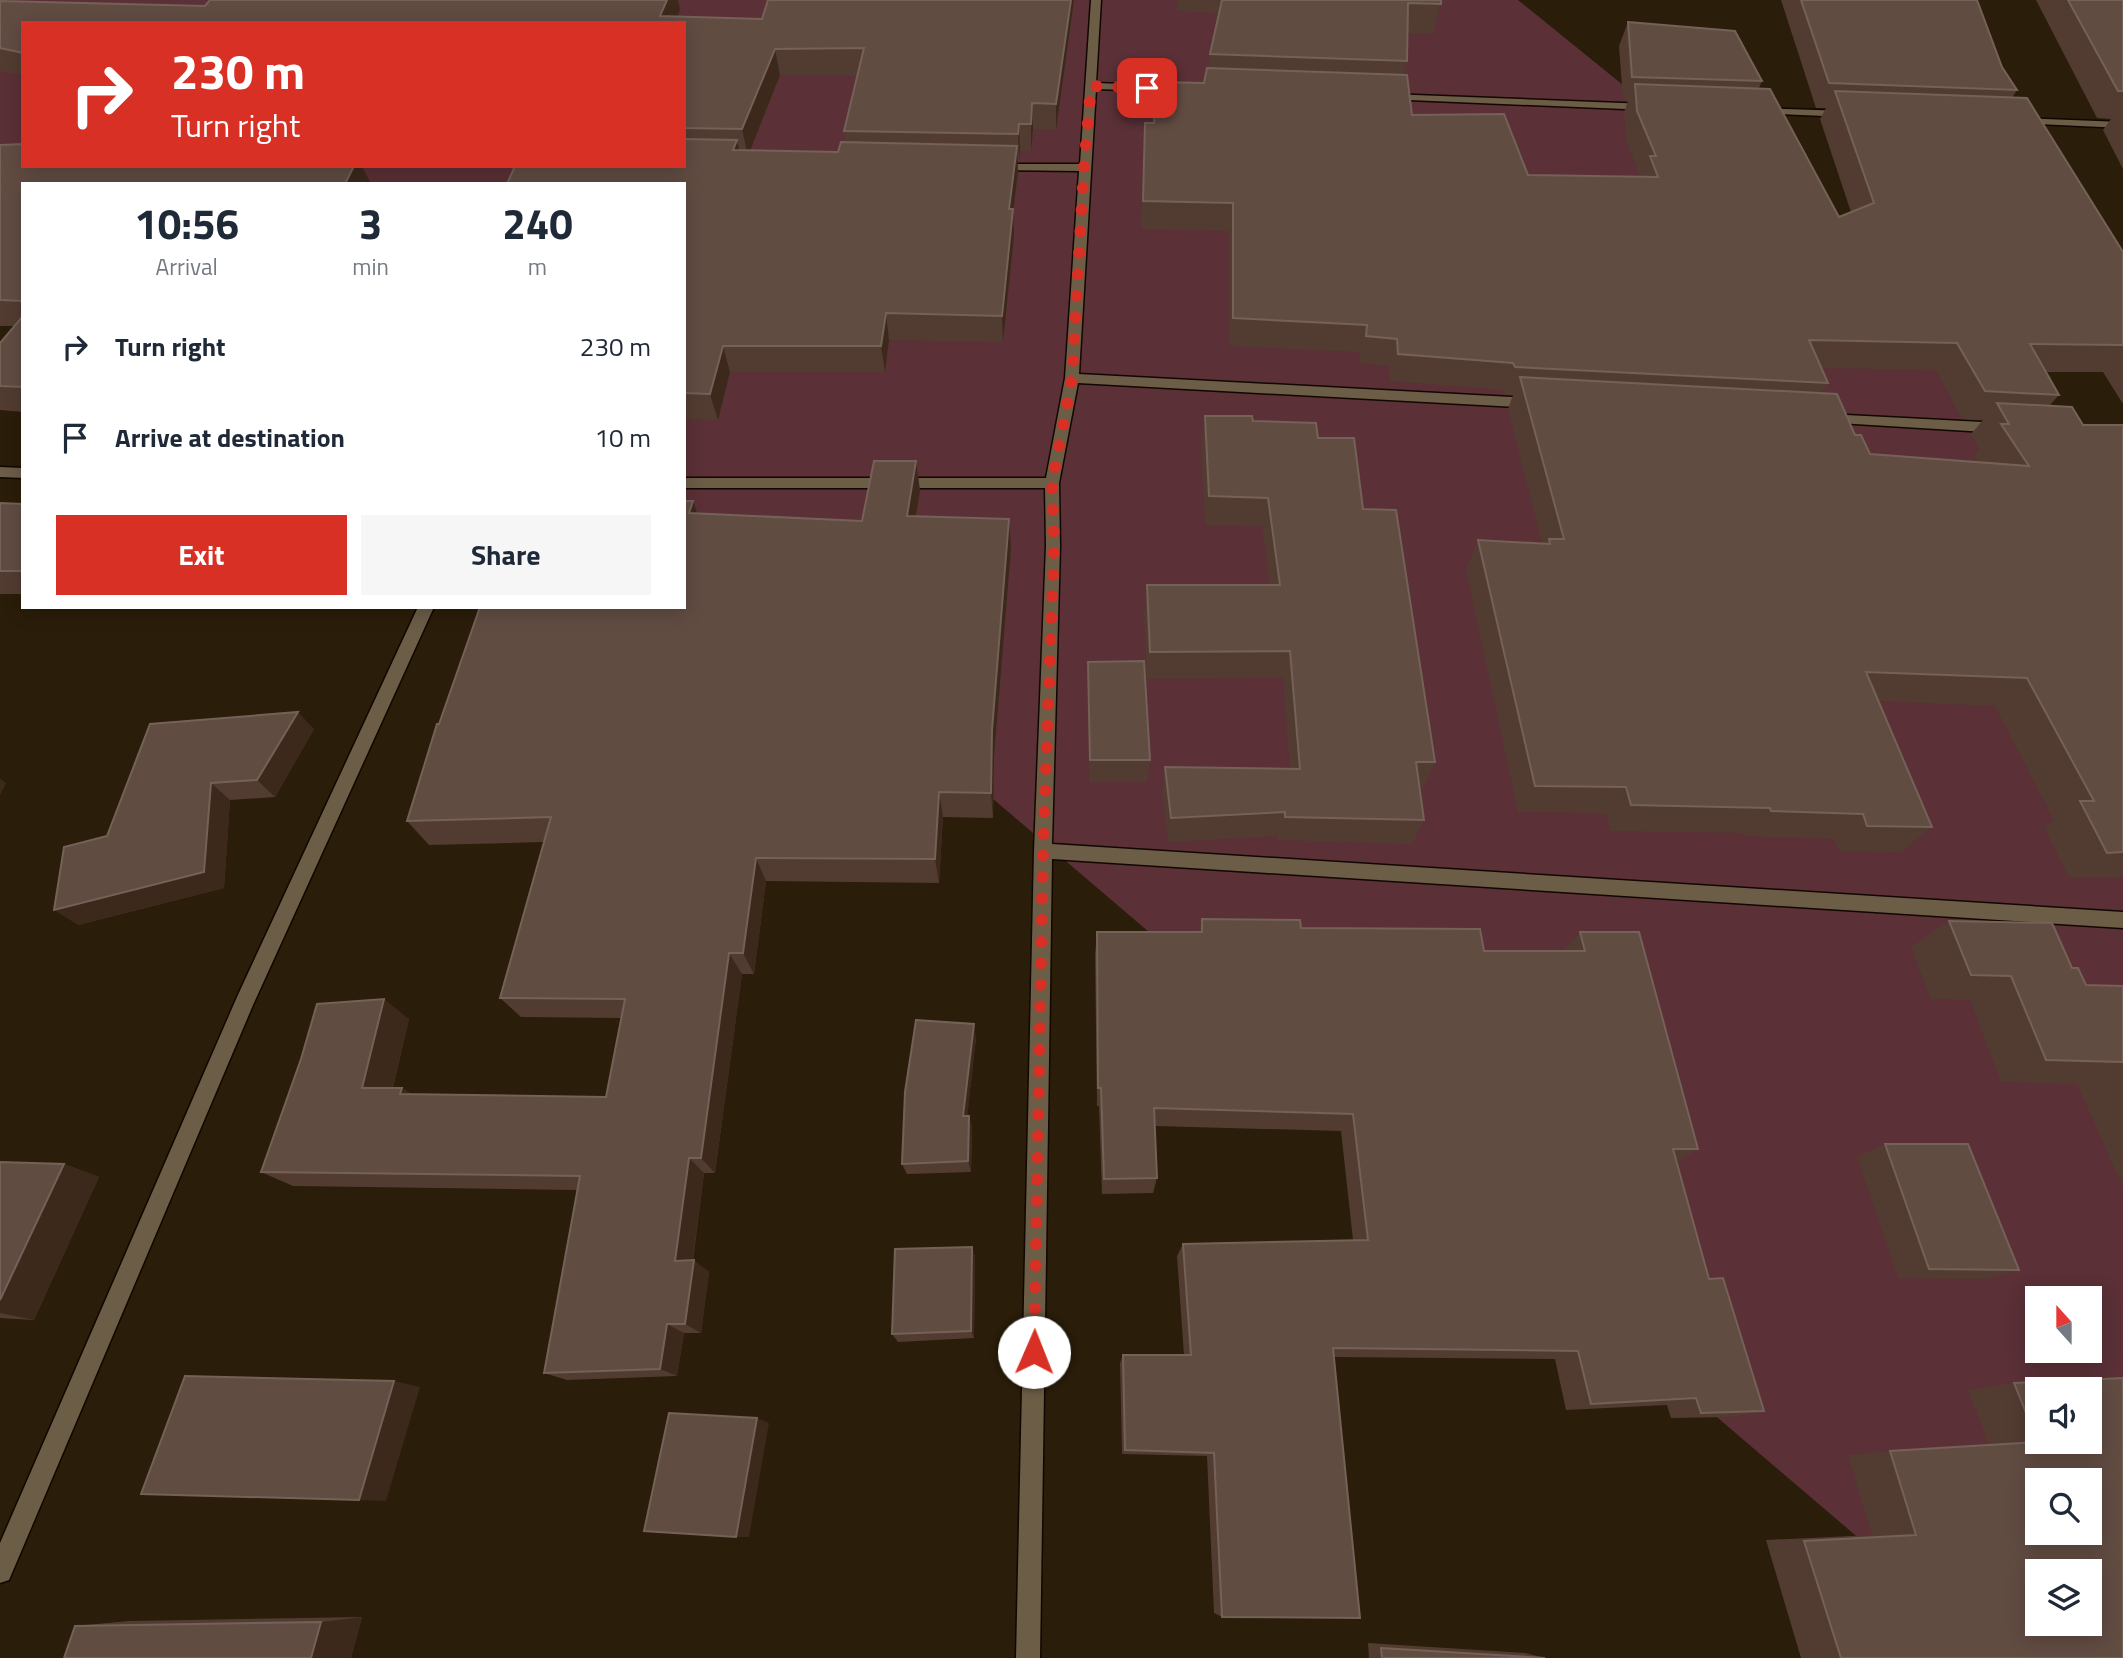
<!DOCTYPE html>
<html lang="en">
<head>
<meta charset="utf-8">
<style>
  body { margin:0; font-family:"Titillium Web",sans-serif; background:#f6f6f7; color:#1f2937; height:100vh; display:flex; flex-direction:column; font-size:26px; white-space:nowrap }
  * { box-sizing:border-box; margin:0 }
  p { font-size:23px; color:#747a83 }
  .icon { flex:none; width:38px; height:38px; fill:none; stroke:currentColor; stroke-width:2; stroke-linecap:round; stroke-linejoin:round }
  .map { position:relative; flex:1; overflow:hidden }
  .drawer { position:absolute; left:21px; top:182px; width:665px; height:427px; display:flex; flex-direction:column; background:#fff; border-radius:0px; box-shadow:0 4px 18px #0003 }
  .drawer>* { flex:none }
  .top-card { position:absolute; left:21px; top:21px; width:665px; height:147px; border-radius:0px; box-shadow:0 4px 18px #0003; background:#d93025; color:#fff; overflow:hidden }
  .needle { width:46px; rotate:339deg }
  .buttons { position:absolute; left:2025px; top:1286px; display:grid; gap:14px }
  .buttons a { display:grid; place-items:center; width:77px; height:77px; border-radius:0px; background:#fff; box-shadow:0 4px 18px #0003; font-size:35px }
  .pin { position:absolute; display:grid; place-items:center; width:60px; height:60px; color:#fff; margin:-30px; border-radius:14px; box-shadow:0 4px 10px #0006 }
  .me { position:absolute; width:77px; margin:-38px; rotate:1deg; stroke-linejoin:round; filter:drop-shadow(0 0 5px #0008) }
  .turn { display:flex; align-items:center; gap:24px; height:147px; padding:0 35px; font-size:32px }
  .turn .icon { width:91px; height:91px; stroke-width:2.5 }
  .turn b { display:block; font-size:49px; line-height:60px }
  .eta { display:flex; justify-content:space-evenly; align-items:center; height:119px; text-align:center }
  .eta b { font-size:42px; font-weight:700; line-height:49px }
  .primary-button { display:flex; gap:14px; margin-top:auto; padding:14px 35px }
  .primary-button a { flex:1; height:80px; border-radius:0px; background:#d93025; color:#fff; font-size:28px; font-weight:700; line-height:80px; text-align:center }
  .primary-button a+a { background:#f6f6f7; color:#1f2937 }
  ul { padding:0; list-style:none }
  li { display:flex; align-items:center; gap:21px; height:91px; padding:0 35px }
  li div { flex:1 }
  li b { display:block; font-size:26px }
  li em { font-style:normal }
  .map>svg:first-child { display:block }
  .green { fill:#5b3037; fill-rule:evenodd }
  .lines { fill:none; stroke-linecap:round; stroke-linejoin:round }
  .minor-casing { stroke:#120700; stroke-width:3 }
  .minor { fill:#6c5d47; fill-rule:evenodd }
  .wall { fill:#523c32; fill-rule:evenodd }
  .shaded-wall { fill:#3c291b }
  .building { fill:#614c42; stroke:#746157; stroke-width:2; fill-rule:evenodd }
  .route { stroke:#d93025; stroke-width:12; stroke-dasharray:0 21.6 }
</style>
</head>
<body>
<div class="map">
<svg width="2123" height="1658" viewBox="0 0 2123 1658">
  <rect width="100%" height="100%" fill="#2a1d09"/>
  <!-- green -->
  <path class="green" d="M 0,0 L 1518,0 L 2123,490 L 2123,1658 L 1999,1658 L 684,535 L 684,184 L 23,184 L 0,226 ZM 23,23 L 684,23 L 684,166 L 23,166 ZM 2037,1298 L 2090,1298 L 2090,1351 L 2037,1351 ZM 2037,1390 L 2090,1390 L 2090,1442 L 2037,1442 ZM 2037,1480 L 2090,1480 L 2090,1533 L 2037,1533 ZM 2037,1572 L 2090,1572 L 2090,1624 L 2037,1624 Z"/>
  <g class="lines">
    <!-- minor casing -->
    <g class="minor-casing">
      <path id="minor" d="M 1091,0 L 1101,0 L 1096,83 L 1179,86 L 1184,89 L 1179,92 L 1096,89 L 1079,374 L 1533,398 L 1540,403 L 1533,408 L 1078,383 L 1059,483 L 1060,546 L 1052,844 L 2123,912 L 2123,928 L 1052,859 L 1040,1658 L 1016,1658 L 1034,851 L 1046,546 L 1045,488 L 684,488 L 684,478 L 1046,478 L 1065,378 L 1079,171 L 996,170 L 990,167 L 996,164 L 1080,164 Z
        M 1389,94 L 1648,104 L 1653,107 L 1648,110 L 1385,99 L 1385,95 Z
        M 1759,108 L 1847,111 L 1853,114 L 1847,117 L 1755,113 L 1753,111 Z
        M 2018,118 L 2123,122 L 2123,128 L 2014,123 L 2012,121 Z
        M 1827,414 L 2002,423 L 2009,428 L 2002,433 L 1822,422 L 1820,419 Z
        M 0,467 L 23,468 L 23,478 L 0,477 Z
        M 418,607 L 434,607 L 253,1005 L 9,1580 L 0,1583 L 0,1543 L 237,997 Z"/>
    </g>
    <!-- minor -->
    <use href="#minor" class="minor"/>
  </g>
  <!-- wall -->
  <path class="wall" d="M 210,0 L 678,0 L 680,10 L 677,17 L 762,19 L 768,0 L 1074,0 L 1056,130 L 1033,129 L 1031,151 L 1020,151 L 1019,160 L 1017,160 L 1018,172 L 1013,209 L 1014,235 L 1003,342 L 889,340 L 885,372 L 730,372 L 718,420 L 684,419 L 684,23 L 23,23 L 23,75 L 0,71 L 0,1 L 205,6 ZM 780,75 L 858,75 L 844,131 L 845,143 L 838,152 L 750,151 Z
    M 1178,0 L 1441,0 L 1433,34 L 1407,33 L 1407,61 L 1403,75 L 1412,115 L 1528,175 L 1640,176 L 1626,139 L 1624,112 L 1628,101 L 1623,100 L 1619,46 L 1628,22 L 1762,81 L 1759,88 L 1839,217 L 1851,212 L 1820,119 L 1826,108 L 1816,108 L 1781,0 L 1977,0 L 2002,67 L 2017,90 L 2012,98 L 2123,252 L 2123,404 L 2103,372 L 2046,372 L 2059,395 L 2050,405 L 2083,425 L 2123,425 L 2123,877 L 2069,877 L 2044,827 L 2054,820 L 1995,706 L 1878,701 L 1932,827 L 1901,852 L 1839,851 L 1834,839 L 1745,836 L 1745,833 L 1611,831 L 1606,813 L 1518,812 L 1466,570 L 1478,540 L 1542,543 L 1508,409 L 1513,395 L 1504,394 L 1503,390 L 1390,381 L 1389,366 L 1359,363 L 1360,352 L 1229,346 L 1229,231 L 1141,229 L 1145,123 L 1154,123 L 1204,83 L 1209,68 L 1210,54 L 1219,13 L 1177,11 ZM 1821,368 L 1936,370 L 1962,419 L 1983,420 L 1971,434 L 1979,449 L 1974,455 L 1978,462 L 1870,454 L 1821,393 L 1828,383 Z
    M 2036,0 L 2123,0 L 2123,169 L 2103,130 L 2111,119 L 2097,118 Z
    M 0,145 L 23,166 L 362,166 L 371,184 L 23,184 L 23,412 L 0,410 L 0,343 L 14,326 L 0,326 Z
    M 1205,416 L 1253,421 L 1318,438 L 1363,509 L 1435,762 L 1423,787 L 1419,787 L 1424,820 L 1412,844 L 1278,840 L 1277,836 L 1168,842 L 1162,792 L 1165,767 L 1290,769 L 1283,678 L 1147,679 L 1144,613 L 1147,585 L 1270,585 L 1262,526 L 1205,525 L 1201,445 Z
    M 916,461 L 920,491 L 916,516 L 1009,519 L 1011,548 L 994,757 L 993,818 L 943,817 L 939,883 L 766,881 L 754,974 L 742,974 L 715,1173 L 704,1173 L 693,1261 L 709,1272 L 701,1333 L 684,1333 L 677,1376 L 567,1380 L 544,1373 L 577,1190 L 293,1186 L 261,1172 L 409,1019 L 393,1088 L 402,1088 L 411,1094 L 606,1097 L 621,1018 L 521,1017 L 500,998 L 544,842 L 429,845 L 407,821 L 439,724 L 697,513 L 862,521 Z
    M 0,503 L 23,504 L 23,594 L 0,594 Z
    M 1088,662 L 1150,760 L 1147,782 L 1089,782 Z
    M 314,729 L 275,797 L 230,800 L 224,888 L 78,925 L 107,836 Z
    M 1202,919 L 1301,928 L 1484,951 L 1563,951 L 1580,932 L 1698,1149 L 1677,1162 L 1709,1279 L 1764,1411 L 1731,1417 L 1671,1418 L 1667,1405 L 1566,1410 L 1555,1359 L 1334,1357 L 1222,1617 L 1214,1613 L 1207,1456 L 1122,1454 L 1120,1363 L 1123,1355 L 1184,1355 L 1177,1256 L 1183,1244 L 1353,1240 L 1341,1131 L 1155,1126 L 1157,1178 L 1153,1193 L 1102,1194 L 1099,1106 L 1097,1106 L 1095,955 L 1097,932 L 1199,932 Z
    M 1949,921 L 2072,968 L 2086,985 L 2123,986 L 2123,1187 L 2077,1084 L 2001,1082 L 1970,1000 L 1931,999 L 1911,947 Z
    M 976,1038 L 967,1116 L 972,1127 L 971,1172 L 907,1174 L 902,1164 Z
    M 1885,1144 L 2019,1270 L 1984,1279 L 1898,1278 L 1857,1157 Z
    M 0,1162 L 64,1164 L 99,1177 L 34,1320 L 0,1318 Z
    M 972,1247 L 975,1257 L 974,1338 L 898,1342 L 892,1334 Z
    M 2123,1378 L 2123,1658 L 1801,1658 L 1766,1540 L 1872,1535 L 1848,1455 L 1890,1451 L 1989,1445 L 1968,1390 L 2014,1383 ZM 2037,1390 L 2090,1442 L 2037,1442 Z
    M 362,1617 L 351,1658 L 64,1658 L 75,1626 L 129,1621 Z
    M 1368,1643 L 1525,1653 L 1545,1658 L 1369,1658 Z"/>
  <!-- shaded-wall -->
  <path class="shaded-wall" d="M 667,0 L 678,0 L 680,10 L 675,23 L 660,16 Z
    M 1071,0 L 1074,0 L 1056,130 L 1056,104 Z
    M 775,49 L 780,75 L 748,156 L 742,129 Z
    M 1032,103 L 1033,129 L 1031,151 L 1031,124 Z
    M 1019,124 L 1020,151 L 1019,160 L 1018,134 Z
    M 737,140 L 743,167 L 733,150 Z
    M 1017,146 L 1018,172 L 1010,235 L 1009,209 Z
    M 354,166 L 362,166 L 371,184 L 345,184 Z
    M 1013,209 L 1014,235 L 1003,342 L 1002,316 Z
    M 886,313 L 889,340 L 885,372 L 881,346 Z
    M 723,346 L 730,372 L 718,420 L 710,394 Z
    M 916,461 L 920,491 L 911,545 L 907,516 Z
    M 693,501 L 703,530 L 689,513 Z
    M 1009,519 L 1011,548 L 994,757 L 993,818 L 991,793 L 992,730 Z
    M 298,712 L 314,729 L 275,797 L 257,780 Z
    M 0,778 L 6,783 L 0,795 Z
    M 211,783 L 230,800 L 224,888 L 78,925 L 54,910 Z
    M 939,792 L 943,817 L 939,883 L 935,859 Z
    M 756,858 L 766,881 L 754,974 L 743,953 Z
    M 729,953 L 742,974 L 715,1173 L 701,1158 Z
    M 384,999 L 409,1019 L 389,1105 L 362,1088 Z
    M 974,1024 L 976,1038 L 966,1128 L 963,1116 Z
    M 402,1088 L 428,1105 L 400,1094 Z
    M 969,1116 L 972,1127 L 971,1172 L 968,1161 Z
    M 689,1158 L 704,1173 L 691,1273 L 675,1261 Z
    M 64,1164 L 99,1177 L 34,1320 L 0,1313 L 0,1300 Z
    M 972,1247 L 975,1257 L 974,1338 L 971,1331 Z
    M 694,1260 L 709,1272 L 701,1333 L 685,1324 Z
    M 667,1324 L 684,1333 L 677,1376 L 660,1369 Z
    M 394,1381 L 420,1387 L 386,1501 L 359,1500 Z
    M 757,1418 L 769,1423 L 749,1537 L 736,1537 Z
    M 362,1617 L 351,1658 L 311,1658 L 321,1622 Z"/>
  <!-- building -->
  <path class="building" d="M 210,0 L 667,0 L 660,16 L 762,19 L 768,0 L 1071,0 L 1056,104 L 1032,103 L 1031,124 L 1019,124 L 1018,134 L 844,131 L 864,48 L 775,49 L 742,129 L 684,128 L 684,23 L 23,23 L 23,53 L 0,48 L 0,1 L 205,6 Z
    M 1222,0 L 1441,0 L 1441,4 L 1408,3 L 1407,61 L 1210,54 Z
    M 1801,0 L 1977,0 L 2002,67 L 2017,90 L 1829,83 Z
    M 2068,0 L 2123,0 L 2123,91 L 2118,91 Z
    M 1628,22 L 1735,31 L 1762,81 L 1632,77 Z
    M 1207,68 L 1407,75 L 1412,115 L 1504,114 L 1528,175 L 1658,177 L 1650,156 L 1656,156 L 1637,111 L 1635,84 L 1770,89 L 1839,217 L 1874,203 L 1835,91 L 2027,98 L 2123,252 L 2123,345 L 2030,344 L 2059,395 L 1985,391 L 1957,343 L 1809,340 L 1828,383 L 1515,367 L 1513,363 L 1398,354 L 1397,339 L 1366,336 L 1367,325 L 1233,318 L 1233,203 L 1143,201 L 1145,123 L 1154,123 L 1157,82 L 1204,83 Z
    M 684,139 L 737,140 L 733,150 L 838,152 L 841,142 L 1017,146 L 1009,209 L 1013,209 L 1002,316 L 886,313 L 881,346 L 723,346 L 710,394 L 684,393 L 684,184 L 507,184 L 515,166 L 684,166 Z
    M 23,144 L 23,166 L 354,166 L 345,184 L 23,184 L 23,301 L 0,300 L 0,145 Z
    M 23,316 L 23,387 L 0,386 L 0,343 Z
    M 1520,377 L 1837,394 L 1855,435 L 1861,435 L 1870,454 L 2029,466 L 2001,424 L 2009,424 L 1997,403 L 2072,407 L 2083,425 L 2123,425 L 2123,852 L 2107,853 L 2080,801 L 2094,801 L 2027,678 L 1866,672 L 1932,827 L 1867,826 L 1863,814 L 1771,811 L 1770,808 L 1631,805 L 1626,787 L 1535,786 L 1478,540 L 1550,544 L 1549,539 L 1564,539 Z
    M 1205,416 L 1252,416 L 1253,421 L 1316,423 L 1318,438 L 1354,438 L 1363,509 L 1396,510 L 1435,762 L 1416,762 L 1424,820 L 1285,817 L 1285,812 L 1171,818 L 1165,767 L 1300,769 L 1290,651 L 1150,652 L 1147,585 L 1280,585 L 1268,498 L 1209,496 Z
    M 874,461 L 916,461 L 907,516 L 1009,519 L 992,730 L 991,793 L 939,792 L 935,859 L 756,858 L 743,953 L 729,953 L 701,1158 L 689,1158 L 675,1261 L 694,1260 L 685,1324 L 667,1324 L 660,1369 L 544,1373 L 580,1176 L 261,1172 L 301,1059 L 317,1004 L 384,999 L 362,1088 L 402,1088 L 400,1094 L 606,1097 L 625,999 L 500,998 L 551,817 L 407,821 L 437,724 L 439,724 L 480,607 L 684,607 L 684,501 L 693,501 L 689,513 L 862,521 Z
    M 0,503 L 23,504 L 23,571 L 0,571 Z
    M 1144,661 L 1150,760 L 1090,760 L 1088,662 Z
    M 298,712 L 257,780 L 211,783 L 204,872 L 54,910 L 64,847 L 107,836 L 150,724 Z
    M 1202,919 L 1300,920 L 1301,928 L 1480,929 L 1484,951 L 1585,951 L 1580,932 L 1639,932 L 1698,1149 L 1673,1149 L 1709,1279 L 1723,1278 L 1764,1411 L 1701,1413 L 1696,1398 L 1591,1404 L 1578,1351 L 1333,1348 L 1360,1618 L 1222,1617 L 1214,1453 L 1125,1450 L 1123,1355 L 1191,1355 L 1183,1244 L 1368,1240 L 1353,1114 L 1154,1108 L 1157,1178 L 1104,1179 L 1101,1088 L 1098,1088 L 1097,932 L 1202,932 Z
    M 1949,921 L 2052,923 L 2072,968 L 2078,968 L 2086,985 L 2123,986 L 2123,1062 L 2046,1060 L 2011,976 L 1971,975 Z
    M 916,1020 L 974,1024 L 963,1116 L 969,1116 L 968,1161 L 902,1164 L 905,1092 Z
    M 1885,1144 L 1968,1144 L 2019,1270 L 1929,1269 Z
    M 0,1162 L 64,1164 L 0,1300 Z
    M 972,1247 L 971,1331 L 892,1334 L 895,1249 Z
    M 185,1376 L 394,1381 L 359,1500 L 141,1494 Z
    M 2123,1378 L 2123,1658 L 1841,1658 L 1804,1541 L 1916,1535 L 1890,1451 L 2038,1442 L 2090,1442 L 2090,1390 L 2037,1390 L 2037,1440 L 2014,1383 ZM 2037,1480 L 2090,1480 L 2090,1533 L 2037,1533 ZM 2037,1572 L 2090,1572 L 2090,1624 L 2037,1624 Z
    M 669,1413 L 757,1418 L 736,1537 L 644,1531 Z
    M 321,1622 L 311,1658 L 64,1658 L 75,1626 Z
    M 1381,1648 L 1545,1658 L 1382,1658 Z"/>
  <g class="lines">
    <!-- route -->
    <path class="route" d="M 1034,1352 L 1043,851 L 1054,546 L 1052,483 L 1072,378 L 1084,168 L 1091,86 L 1147,88"/>
  </g>
</svg>
<div class="buttons">
<a><svg class="needle" viewBox="-14 -14 28 28"><path d="M0-13l5 13h-10z" fill="#e53935"/><path d="M0 13l5-13h-10z" fill="#747a83"/></svg></a>
<a><svg class="icon" aria-label="sound" viewBox="0 0 24 24"><path d="M4 9h4l5-4v14l-5-4H4zM17 9q2 3 0 6"/></svg></a>
<a><svg class="icon" aria-label="search" viewBox="0 0 24 24"><circle cx="10" cy="10" r="6"/><path d="M15 15l6 6"/></svg></a>
<a><svg class="icon" aria-label="layers" viewBox="0 0 24 24"><path d="M12 4l9 5-9 5-9-5zM3 14l9 5 9-5"/></svg></a>
</div>
<div class="pin" style="left:1147px;top:88px;background:#d93025"><svg class="icon" aria-label="arrive" viewBox="0 0 24 24"><path d="M6 21V4h12l-3 4 3 4H6"/></svg></div>
<svg class="me" style="left:1034px;top:1352px" viewBox="-20 -20 40 40"><circle r="19" fill="#fff"/><path d="M0-13L10 11 0 6-10 11z" fill="#d93025"/></svg>
<div class="top-card">
<div class="turn"><svg class="icon" aria-label="right" viewBox="0 0 24 24"><path d="M7 20v-9h11M14 6l5 5-5 5"/></svg><div><b>230 m</b>Turn right</div></div>
</div>
<section class="drawer">
<div class="eta">
<div><b>10:56</b><p>Arrival</p></div>
<div><b>3</b><p>min</p></div>
<div><b>240</b><p>m</p></div>
</div>
<ul>
<li><svg class="icon" aria-label="right" viewBox="0 0 24 24"><path d="M7 20v-9h11M14 6l5 5-5 5"/></svg><div><b>Turn right</b></div><em>230 m</em></li>
<li><svg class="icon" aria-label="arrive" viewBox="0 0 24 24"><path d="M6 21V4h12l-3 4 3 4H6"/></svg><div><b>Arrive at destination</b></div><em>10 m</em></li>
</ul>
<div class="primary-button"><a>Exit</a><a>Share</a></div>
</section>
</div>
</body>
</html>
